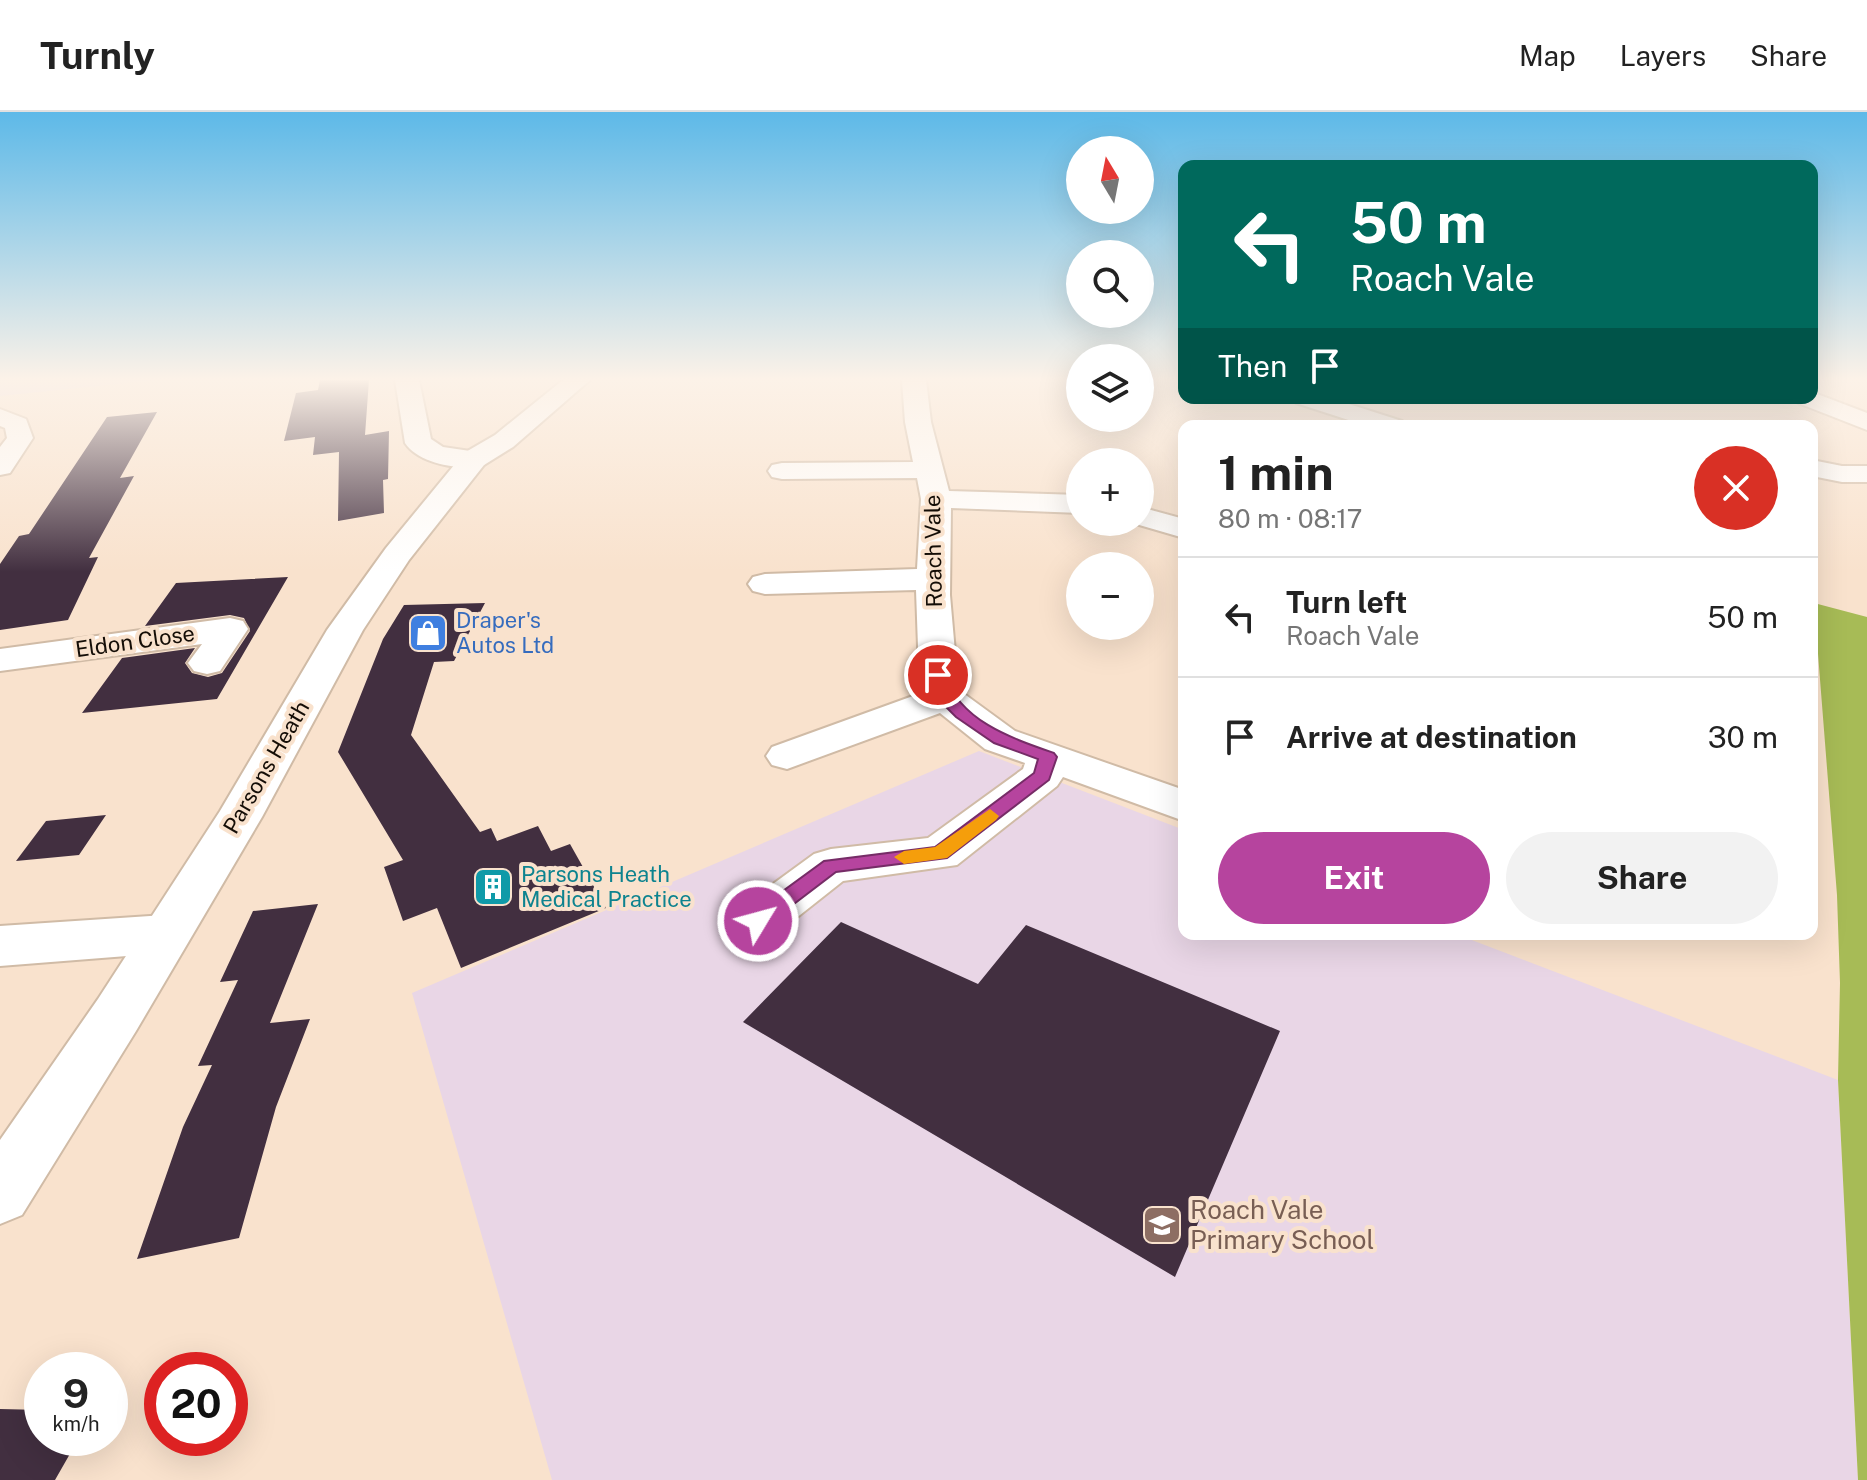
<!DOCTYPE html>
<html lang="en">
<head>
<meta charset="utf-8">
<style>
  body { margin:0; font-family:"Public Sans",sans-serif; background:#f2f2f2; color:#222; height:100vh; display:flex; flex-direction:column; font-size:30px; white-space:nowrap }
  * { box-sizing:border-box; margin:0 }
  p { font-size:26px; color:#767676 }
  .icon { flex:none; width:44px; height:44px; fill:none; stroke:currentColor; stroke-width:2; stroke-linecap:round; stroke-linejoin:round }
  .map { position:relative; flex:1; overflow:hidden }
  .details { position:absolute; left:1178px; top:308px; width:640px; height:520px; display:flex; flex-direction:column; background:#fff; border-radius:16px; box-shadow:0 8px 32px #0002 }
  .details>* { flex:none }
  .hud { position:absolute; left:1178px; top:48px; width:640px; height:244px; border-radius:16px; box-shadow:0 8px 32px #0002; background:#00695c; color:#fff; overflow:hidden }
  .needle { width:52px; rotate:350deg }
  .buttons { position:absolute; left:1066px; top:24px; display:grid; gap:16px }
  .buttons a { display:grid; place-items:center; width:88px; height:88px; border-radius:50%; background:#fff; box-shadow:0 8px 32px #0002; font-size:40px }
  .speed { position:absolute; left:24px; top:1240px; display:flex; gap:16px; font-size:40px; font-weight:700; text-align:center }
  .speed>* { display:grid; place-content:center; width:104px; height:104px; border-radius:50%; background:#fff; box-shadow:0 8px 32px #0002; line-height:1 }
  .speed small { font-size:20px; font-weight:400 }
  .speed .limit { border:12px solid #d22; background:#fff; color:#111 }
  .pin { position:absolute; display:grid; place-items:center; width:68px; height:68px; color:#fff; margin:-34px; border:4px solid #fff; border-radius:50%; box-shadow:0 2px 8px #0007 }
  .me { position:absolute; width:88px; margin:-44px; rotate:53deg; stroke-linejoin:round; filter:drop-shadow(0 0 6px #0008) }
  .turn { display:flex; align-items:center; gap:28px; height:168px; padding:0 40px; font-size:36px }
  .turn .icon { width:104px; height:104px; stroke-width:2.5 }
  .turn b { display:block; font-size:56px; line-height:68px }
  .then { display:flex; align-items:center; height:76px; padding:0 40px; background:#0003; gap:16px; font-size:30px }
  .round { display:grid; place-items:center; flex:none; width:84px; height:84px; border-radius:42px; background:#f2f2f2 }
  .headline { display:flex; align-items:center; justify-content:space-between; height:136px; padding:0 40px }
  h1 { font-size:48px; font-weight:700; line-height:60px }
  .action { display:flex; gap:16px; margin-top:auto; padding:16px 40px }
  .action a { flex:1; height:92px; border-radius:48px; background:#b6449e; color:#fff; font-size:32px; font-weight:700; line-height:92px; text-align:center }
  .action a+a { background:#f2f2f2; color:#222 }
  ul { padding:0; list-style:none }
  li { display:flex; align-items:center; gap:24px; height:120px; padding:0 40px; border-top:2px solid #e0e0e0 }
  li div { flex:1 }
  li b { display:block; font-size:30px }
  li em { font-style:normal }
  header { display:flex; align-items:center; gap:48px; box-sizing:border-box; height:112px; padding:0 40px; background:#fff; border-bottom:2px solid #e0e0e0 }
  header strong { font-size:38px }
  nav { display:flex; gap:44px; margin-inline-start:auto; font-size:28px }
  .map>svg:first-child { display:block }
  .education { fill:#e9d6e6 }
  .forest { fill:#a7bb56 }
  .building { fill:#422f40 }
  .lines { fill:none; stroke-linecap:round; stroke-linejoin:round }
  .minor-casing { stroke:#d0bba6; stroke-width:4 }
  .major-casing { stroke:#d0bba6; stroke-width:4 }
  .minor { fill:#fff; fill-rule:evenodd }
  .major { fill:#fff; fill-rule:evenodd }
  .route { fill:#b6449e; stroke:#762c67; stroke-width:2 }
  .slow { fill:#f59e0b }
  .labels { text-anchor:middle; stroke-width:8; stroke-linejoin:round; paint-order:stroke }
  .street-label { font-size:22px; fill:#140d06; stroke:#f9e2cd }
  .shop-label { font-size:22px; fill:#366cbe; stroke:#f9e2cd; text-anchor:start }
  .culture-label { font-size:22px; fill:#0d838f; stroke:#f9e2cd; text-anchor:start }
  .near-education-label { font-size:26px; fill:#785e54; stroke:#f9e2cd; text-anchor:start }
</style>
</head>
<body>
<header>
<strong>Turnly</strong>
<nav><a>Map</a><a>Layers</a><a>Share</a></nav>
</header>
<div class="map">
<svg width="1867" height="1368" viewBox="0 0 1867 1368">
  <rect width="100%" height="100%" fill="#f9e2cd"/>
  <!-- education -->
  <path class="education" d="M 0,268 L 156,268 L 0,284 Z
    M 979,639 L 1184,718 L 1184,822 L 1456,822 L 1838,968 L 1858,1368 L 552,1368 L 412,881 Z"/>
  <!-- forest -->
  <path class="forest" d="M 1814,491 L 1867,505 L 1867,1368 L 1858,1368 L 1838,968 L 1840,871 L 1837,783 Z"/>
  <!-- building -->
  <path class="building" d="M 320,268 L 369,268 L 365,323 L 389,319 L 388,367 L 383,368 L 384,401 L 338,409 L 339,340 L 313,343 L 315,325 L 284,329 L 296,281 L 318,278 Z
    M 157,300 L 120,366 L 134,364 L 89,446 L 98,445 L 68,508 L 0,518 L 0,452 L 19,424 L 29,422 L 107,305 Z
    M 288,465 L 217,587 L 82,601 L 122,546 L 195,536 L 185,551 L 192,561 L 208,565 L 222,561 L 250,519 L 244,506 L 230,503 L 145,514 L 176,471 Z
    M 485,491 L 454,549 L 434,550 L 411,623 L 480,720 L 491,716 L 497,729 L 538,714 L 551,739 L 570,732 L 606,796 L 461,856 L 437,796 L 403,809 L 384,755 L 403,748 L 338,640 L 383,527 L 404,493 Z
    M 106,703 L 79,743 L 16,749 L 46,709 Z
    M 318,792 L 270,911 L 310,907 L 276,995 L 239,1126 L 137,1147 L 183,1015 L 212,953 L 198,954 L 238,868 L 220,870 L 253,799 Z
    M 841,810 L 978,872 L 1026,813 L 1280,919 L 1175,1165 L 743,910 Z
    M 0,1297 L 42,1298 L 42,1326 L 79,1326 L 55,1368 L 0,1368 Z"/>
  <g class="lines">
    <!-- minor casing -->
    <g class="minor-casing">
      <path id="minor" d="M 395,268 L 419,268 L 431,327 L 443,335 L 484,341 L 488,347 L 484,353 C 460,359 419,352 405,331 Z
        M 902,268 L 926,268 L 931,310 L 949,379 L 1080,383 L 1080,401 L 951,396 L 950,483 L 957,563 L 963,581 L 1015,619 L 1184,678 L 1184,709 L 1063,665 L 1057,674 L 957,753 L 843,769 L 776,822 L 758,828 L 740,822 L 733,809 L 740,796 L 814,742 L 831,737 L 928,726 L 1023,657 L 1025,651 L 985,637 L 940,601 L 787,657 L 772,653 L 766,644 L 772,635 L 924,580 L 919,563 L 916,478 L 765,482 L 753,479 L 748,472 L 753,465 L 765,462 L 917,457 L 921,387 L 917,366 L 782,367 L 772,365 L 768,359 L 772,353 L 782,351 L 913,350 L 905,310 Z
        M 1812,280 L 1867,301 L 1867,318 L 1798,291 L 1795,286 L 1812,286 Z
        M 1293,286 L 1330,286 L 1402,309 L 1406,314 L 1367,314 L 1296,291 Z
        M 0,297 L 26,307 L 33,326 L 10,361 L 0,363 L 0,335 L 7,326 L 5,316 L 0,314 Z
        M 1812,348 L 1842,354 L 1867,354 L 1867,370 L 1842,370 L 1812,364 Z
        M 1140,395 L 1184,407 L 1184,426 L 1129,410 L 1140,410 Z
        M 230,506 L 243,509 L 248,517 L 220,559 L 207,562 L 194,559 L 188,551 L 202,532 L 0,559 L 0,537 Z
        M 165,803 L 183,808 L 190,822 L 183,836 L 165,841 L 0,854 L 0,814 Z"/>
    </g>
    <!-- major casing -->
    <g class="major-casing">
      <path id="major" d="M 563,268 L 590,268 L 513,335 L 484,353 L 409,448 L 363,518 L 262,705 L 136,919 L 22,1103 L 0,1112 L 0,1028 L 98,887 L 220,699 L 327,518 L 386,436 L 464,341 L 495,323 Z"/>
    </g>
    <!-- minor -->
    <use href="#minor" class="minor"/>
    <!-- major -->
    <use href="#major" class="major"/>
  </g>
  <!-- sky -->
  <linearGradient id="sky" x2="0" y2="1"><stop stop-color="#5db9e8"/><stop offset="0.58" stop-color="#fcf2e8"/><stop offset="1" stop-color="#fcf2e8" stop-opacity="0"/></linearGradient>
  <rect width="1867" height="460" fill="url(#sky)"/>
  <!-- route -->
  <path class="route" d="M 938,558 L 945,563 C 960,609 1011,626 1054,641 L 1057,645 L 1049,668 L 947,746 L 836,760 L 765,814 L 750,814 L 747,809 L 750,803 L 824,749 L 935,735 L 1034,661 L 1038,647 L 994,631 L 956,605 L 937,586 L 930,563 Z"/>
  <!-- slow -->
  <path class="slow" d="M 990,697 L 999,704 L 996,708 L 947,746 L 904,752 L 894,745 L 904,739 L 935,735 Z"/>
  <!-- icons -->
  <defs>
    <g id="shop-square" transform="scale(2)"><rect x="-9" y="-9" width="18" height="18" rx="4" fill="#3f7fe0" stroke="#f9e2cd"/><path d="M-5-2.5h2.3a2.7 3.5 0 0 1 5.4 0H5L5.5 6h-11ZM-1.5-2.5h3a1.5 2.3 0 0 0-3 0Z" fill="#fff"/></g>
    <g id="building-square" transform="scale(2)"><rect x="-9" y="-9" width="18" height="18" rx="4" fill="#0f9aa8" stroke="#f9e2cd"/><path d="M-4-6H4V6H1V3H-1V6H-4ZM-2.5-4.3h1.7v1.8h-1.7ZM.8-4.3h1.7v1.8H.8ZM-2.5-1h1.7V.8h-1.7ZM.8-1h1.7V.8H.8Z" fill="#fff"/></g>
    <g id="school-square" transform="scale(2)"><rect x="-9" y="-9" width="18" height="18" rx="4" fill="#8d6e63" stroke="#f9e2cd"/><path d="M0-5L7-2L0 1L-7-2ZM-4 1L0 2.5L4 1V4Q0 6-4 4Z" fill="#fff"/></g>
  </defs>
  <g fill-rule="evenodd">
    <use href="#shop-square" x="428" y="521"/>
    <use href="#building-square" x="493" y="775"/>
    <use href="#school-square" x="1162" y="1113"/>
  </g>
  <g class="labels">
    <!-- street labels -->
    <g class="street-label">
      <text transform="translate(933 439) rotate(-91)" y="8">Roach Vale</text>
      <text transform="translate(135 529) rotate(-8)" y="8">Eldon Close</text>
      <text transform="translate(266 655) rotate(-60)" y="8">Parsons Heath</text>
    </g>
    <!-- shop labels -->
    <g class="shop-label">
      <text x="456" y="516">Draper's<tspan x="456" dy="25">Autos Ltd</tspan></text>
    </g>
    <!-- culture labels -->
    <g class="culture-label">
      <text x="521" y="770">Parsons Heath<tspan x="521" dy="25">Medical Practice</tspan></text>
    </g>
    <!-- near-education labels -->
    <g class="near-education-label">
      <text x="1190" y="1107">Roach Vale<tspan x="1190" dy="30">Primary School</tspan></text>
    </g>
  </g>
</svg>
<div class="buttons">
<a><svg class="needle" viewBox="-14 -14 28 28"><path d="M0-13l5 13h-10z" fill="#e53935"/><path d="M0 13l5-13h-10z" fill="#767676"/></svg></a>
<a><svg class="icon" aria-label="search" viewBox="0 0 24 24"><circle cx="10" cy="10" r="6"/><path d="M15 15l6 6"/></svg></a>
<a><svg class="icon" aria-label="layers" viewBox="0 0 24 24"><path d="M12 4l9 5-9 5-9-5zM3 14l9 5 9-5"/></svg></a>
<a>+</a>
<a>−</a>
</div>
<div class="speed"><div>9<small>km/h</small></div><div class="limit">20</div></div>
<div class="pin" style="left:938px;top:563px;background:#d93025"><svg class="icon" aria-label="arrive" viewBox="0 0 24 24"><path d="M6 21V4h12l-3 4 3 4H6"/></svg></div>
<svg class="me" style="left:758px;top:809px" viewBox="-20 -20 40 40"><circle r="17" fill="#b6449e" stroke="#fff" stroke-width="3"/><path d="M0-11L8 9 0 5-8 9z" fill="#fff"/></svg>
<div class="hud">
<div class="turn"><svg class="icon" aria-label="left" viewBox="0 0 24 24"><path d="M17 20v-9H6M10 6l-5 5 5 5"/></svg><div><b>50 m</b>Roach Vale</div></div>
<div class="then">Then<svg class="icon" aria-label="arrive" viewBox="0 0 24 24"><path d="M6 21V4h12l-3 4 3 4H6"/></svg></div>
</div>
<section class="details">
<div class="headline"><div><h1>1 min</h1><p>80 m · 08:17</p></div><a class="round" style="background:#d93025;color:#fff"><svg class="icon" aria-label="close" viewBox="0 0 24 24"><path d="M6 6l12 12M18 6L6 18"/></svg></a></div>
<ul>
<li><svg class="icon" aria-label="left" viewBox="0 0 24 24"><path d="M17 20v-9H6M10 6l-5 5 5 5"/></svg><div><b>Turn left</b><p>Roach Vale</p></div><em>50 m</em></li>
<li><svg class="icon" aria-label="arrive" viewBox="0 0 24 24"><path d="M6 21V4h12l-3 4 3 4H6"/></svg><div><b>Arrive at destination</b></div><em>30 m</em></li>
</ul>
<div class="action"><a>Exit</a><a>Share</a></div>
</section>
</div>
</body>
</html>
